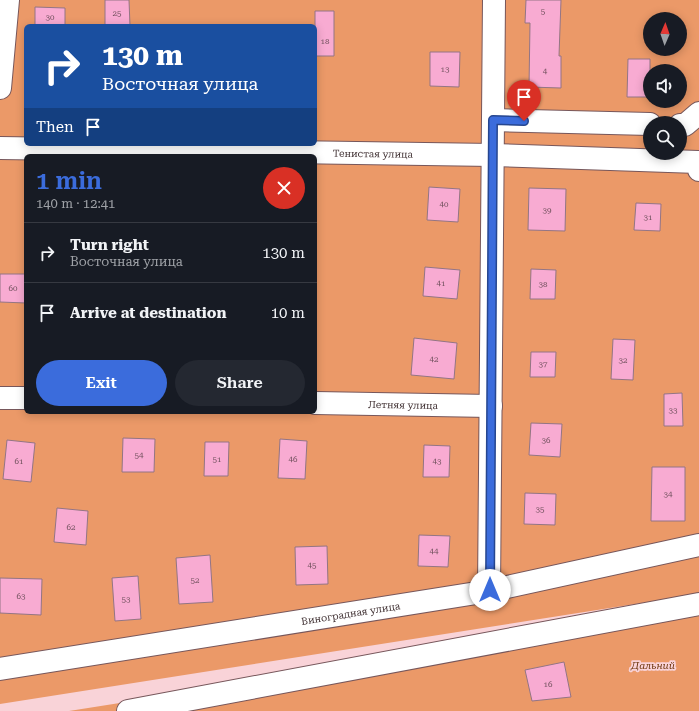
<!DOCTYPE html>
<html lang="en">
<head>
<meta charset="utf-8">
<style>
  body { margin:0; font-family:"Roboto Serif",serif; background:#242831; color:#f1f3f6; height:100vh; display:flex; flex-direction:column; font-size:15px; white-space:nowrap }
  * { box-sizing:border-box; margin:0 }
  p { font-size:13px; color:#9ea1a6 }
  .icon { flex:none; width:22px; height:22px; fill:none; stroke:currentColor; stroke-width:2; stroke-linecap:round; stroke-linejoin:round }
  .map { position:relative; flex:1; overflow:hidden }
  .drawer { position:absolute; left:24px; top:154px; width:293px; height:260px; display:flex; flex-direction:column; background:#171b24; border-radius:6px; box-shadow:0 2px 10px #0003 }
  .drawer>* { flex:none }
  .hud { position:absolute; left:24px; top:24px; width:293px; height:122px; border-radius:6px; box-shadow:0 2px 10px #0003; background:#1a4fa0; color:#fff; overflow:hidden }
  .needle { width:26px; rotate:2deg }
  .buttons { position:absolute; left:643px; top:12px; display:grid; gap:8px }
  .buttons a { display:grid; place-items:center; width:44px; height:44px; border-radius:50%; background:#171b24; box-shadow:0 2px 10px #0003; font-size:20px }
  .pin { position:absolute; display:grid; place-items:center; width:34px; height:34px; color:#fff; margin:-41px -17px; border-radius:50% 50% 50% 0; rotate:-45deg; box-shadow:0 0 4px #0007 }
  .pin .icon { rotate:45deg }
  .me { position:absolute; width:44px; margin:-22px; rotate:0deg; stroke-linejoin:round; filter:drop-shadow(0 0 3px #0008) }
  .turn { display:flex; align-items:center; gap:14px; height:84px; padding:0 12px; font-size:18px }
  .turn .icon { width:52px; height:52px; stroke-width:2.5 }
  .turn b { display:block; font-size:28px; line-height:34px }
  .then { display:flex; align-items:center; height:38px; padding:0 12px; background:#0003; gap:8px; font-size:15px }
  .round { display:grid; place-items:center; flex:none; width:42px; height:42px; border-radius:21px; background:#242831 }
  .headline { display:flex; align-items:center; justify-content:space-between; height:68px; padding:0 12px }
  h1 { font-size:24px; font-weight:600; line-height:30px; color:#3b6cdc }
  .primary-button { display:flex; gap:8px; margin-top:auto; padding:8px 12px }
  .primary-button a { flex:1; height:46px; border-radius:24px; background:#3b6cdc; color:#fff; font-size:16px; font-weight:600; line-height:46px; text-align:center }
  .primary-button a+a { background:#242831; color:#f1f3f6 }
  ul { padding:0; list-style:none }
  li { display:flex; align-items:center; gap:12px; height:60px; padding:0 12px; border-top:1px solid #363941 }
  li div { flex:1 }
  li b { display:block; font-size:15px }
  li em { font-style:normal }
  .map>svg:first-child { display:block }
  .green { fill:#eb9968; fill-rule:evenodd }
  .building { fill:#f8abd2; stroke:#937584 }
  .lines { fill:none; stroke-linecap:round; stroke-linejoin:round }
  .minor-casing { stroke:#77575b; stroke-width:24 }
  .minor { stroke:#fff; stroke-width:22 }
  .route-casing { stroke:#26468f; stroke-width:10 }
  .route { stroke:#3b6cdc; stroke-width:7 }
  .labels { text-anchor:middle; stroke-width:3.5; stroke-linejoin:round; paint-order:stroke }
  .number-label { font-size:8px; fill:#6f505c }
  .street-label { font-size:10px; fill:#413234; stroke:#f9d3d8 }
  .park-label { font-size:10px; font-style:italic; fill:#6d340a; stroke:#f9d3d8 }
</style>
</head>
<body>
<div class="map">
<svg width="699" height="711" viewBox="0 0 699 711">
  <rect width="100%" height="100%" fill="#f9d3d8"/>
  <!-- green -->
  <path class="green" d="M 0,0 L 699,0 L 699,594 L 0,704 ZM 650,19 L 680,19 L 680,49 L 650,49 ZM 26,26 L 315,26 L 315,144 L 26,144 ZM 650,71 L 680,71 L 680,101 L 650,101 ZM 650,123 L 680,123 L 680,153 L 650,153 ZM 26,156 L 315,156 L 315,412 L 26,412 Z
    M 699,612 L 699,711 L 69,711 Z"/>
  <!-- building -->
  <path class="building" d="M 105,0 L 129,0 L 130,26 L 105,26 Z
    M 526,0 L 561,0 L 559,56 L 561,56 L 561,88 L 529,87 L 530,23 L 525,23 Z
    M 35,7 L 65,8 L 65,26 L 35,26 Z
    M 315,11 L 334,11 L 334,56 L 315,56 Z
    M 430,52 L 460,52 L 459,87 L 430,86 Z
    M 628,59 L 650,59 L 650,97 L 627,97 Z
    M 429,187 L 460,189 L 458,222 L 427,220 Z
    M 529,188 L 566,189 L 565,231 L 528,230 Z
    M 636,203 L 661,204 L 660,231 L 634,230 Z
    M 425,267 L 460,270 L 457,299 L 423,296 Z
    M 531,269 L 556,270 L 555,299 L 530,299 Z
    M 0,274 L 26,274 L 26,303 L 0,302 Z
    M 414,338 L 457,343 L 454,379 L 411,375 Z
    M 613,339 L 635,340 L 633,380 L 611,379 Z
    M 531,352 L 556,352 L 555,377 L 530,377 Z
    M 682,393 L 683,426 L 664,426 L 664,394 Z
    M 531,423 L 562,424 L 560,457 L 529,455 Z
    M 123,438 L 155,439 L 154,472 L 122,472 Z
    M 280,439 L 307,441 L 305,479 L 278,478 Z
    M 7,440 L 35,443 L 31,482 L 3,479 Z
    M 205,442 L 229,442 L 228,476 L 204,476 Z
    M 424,445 L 450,446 L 449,477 L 423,477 Z
    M 652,467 L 685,467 L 685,521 L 651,521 Z
    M 525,493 L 556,494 L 555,525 L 524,524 Z
    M 57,508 L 88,511 L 86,545 L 54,542 Z
    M 419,535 L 450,536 L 448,567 L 418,566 Z
    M 327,546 L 328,584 L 296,585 L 295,547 Z
    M 210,555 L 213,602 L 179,604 L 176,558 Z
    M 138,576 L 141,619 L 115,621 L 112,578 Z
    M 0,578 L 42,579 L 41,615 L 0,613 Z
    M 564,662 L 571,697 L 532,701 L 525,670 Z"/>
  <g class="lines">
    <!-- minor casing -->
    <g class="minor-casing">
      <g id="minor">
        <path d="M 0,88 L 8,0"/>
        <path d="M 493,120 L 650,124"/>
        <path d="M 680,125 L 685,125 L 699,113"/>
        <path id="s1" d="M 0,148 L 493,155 L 698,162 L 699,170"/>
        <path d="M 0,398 L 26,398"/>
        <path id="s2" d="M 315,403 L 491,406"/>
        <path d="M 489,591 L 494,0"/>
        <path id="s3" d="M 0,669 L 489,591 L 699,545"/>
        <path d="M 128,711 L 699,604"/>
      </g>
    </g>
    <!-- minor -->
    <use href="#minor" class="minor"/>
  </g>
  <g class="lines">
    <!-- route casing -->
    <g class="route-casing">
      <path id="route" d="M 490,590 L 493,120 L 524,121"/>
    </g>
    <!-- route -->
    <use href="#route" class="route"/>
  </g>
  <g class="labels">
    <!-- number labels -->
    <g class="number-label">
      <text x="543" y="14">5</text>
      <text x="117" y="16">25</text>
      <text x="50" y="20">30</text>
      <text x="325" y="44">18</text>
      <text x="445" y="72">13</text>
      <text x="545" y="74">4</text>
      <text x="444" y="207">40</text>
      <text x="547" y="213">39</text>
      <text x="648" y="220">31</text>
      <text x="441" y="286">41</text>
      <text x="543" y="287">38</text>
      <text x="13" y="291">60</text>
      <text x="434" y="362">42</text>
      <text x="623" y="363">32</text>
      <text x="543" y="367">37</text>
      <text x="673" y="413">33</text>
      <text x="546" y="443">36</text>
      <text x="139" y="458">54</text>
      <text x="217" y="462">51</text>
      <text x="293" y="462">46</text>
      <text x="19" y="464">61</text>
      <text x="437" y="464">43</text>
      <text x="668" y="497">34</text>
      <text x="540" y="512">35</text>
      <text x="71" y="530">62</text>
      <text x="434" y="554">44</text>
      <text x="312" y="568">45</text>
      <text x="195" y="583">52</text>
      <text x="21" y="599">63</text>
      <text x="126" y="602">53</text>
      <text x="548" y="687">16</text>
    </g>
    <!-- street labels -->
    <g class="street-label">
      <text dy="4" stroke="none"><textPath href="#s1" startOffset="373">Тенистая улица</textPath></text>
      <text dy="4" stroke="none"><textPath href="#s2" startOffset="88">Летняя улица</textPath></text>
      <text dy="4" stroke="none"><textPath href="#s3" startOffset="355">Виноградная улица</textPath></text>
    </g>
    <!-- park labels -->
    <g class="park-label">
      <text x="653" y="669">Дальний</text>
    </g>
  </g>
</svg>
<div class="buttons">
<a><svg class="needle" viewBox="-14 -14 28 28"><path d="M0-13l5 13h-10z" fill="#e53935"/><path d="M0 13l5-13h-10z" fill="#9ea1a6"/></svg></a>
<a><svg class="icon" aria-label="sound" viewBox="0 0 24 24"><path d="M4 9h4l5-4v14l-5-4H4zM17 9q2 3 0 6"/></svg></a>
<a><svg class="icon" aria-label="search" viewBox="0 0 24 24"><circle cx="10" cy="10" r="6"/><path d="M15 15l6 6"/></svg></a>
</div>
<div class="pin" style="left:524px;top:121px;background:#d93025"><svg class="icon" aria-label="arrive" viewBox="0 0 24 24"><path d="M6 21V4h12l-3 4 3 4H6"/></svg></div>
<svg class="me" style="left:490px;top:590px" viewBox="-20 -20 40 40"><circle r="19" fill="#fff"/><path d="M0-13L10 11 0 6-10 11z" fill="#3b6cdc"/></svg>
<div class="hud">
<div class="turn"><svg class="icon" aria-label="right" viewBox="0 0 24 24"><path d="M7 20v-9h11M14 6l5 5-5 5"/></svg><div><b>130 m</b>Восточная улица</div></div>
<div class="then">Then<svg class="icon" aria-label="arrive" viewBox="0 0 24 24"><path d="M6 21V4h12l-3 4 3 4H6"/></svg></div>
</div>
<section class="drawer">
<div class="headline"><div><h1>1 min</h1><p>140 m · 12:41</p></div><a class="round" style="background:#d93025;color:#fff"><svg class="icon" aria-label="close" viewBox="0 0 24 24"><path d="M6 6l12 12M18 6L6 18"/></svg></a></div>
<ul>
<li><svg class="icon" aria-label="right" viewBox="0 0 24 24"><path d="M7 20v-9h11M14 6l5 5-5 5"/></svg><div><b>Turn right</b><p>Восточная улица</p></div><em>130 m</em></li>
<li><svg class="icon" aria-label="arrive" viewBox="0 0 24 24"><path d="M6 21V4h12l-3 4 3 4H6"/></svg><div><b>Arrive at destination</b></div><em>10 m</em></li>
</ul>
<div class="primary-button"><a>Exit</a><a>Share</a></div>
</section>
</div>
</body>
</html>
